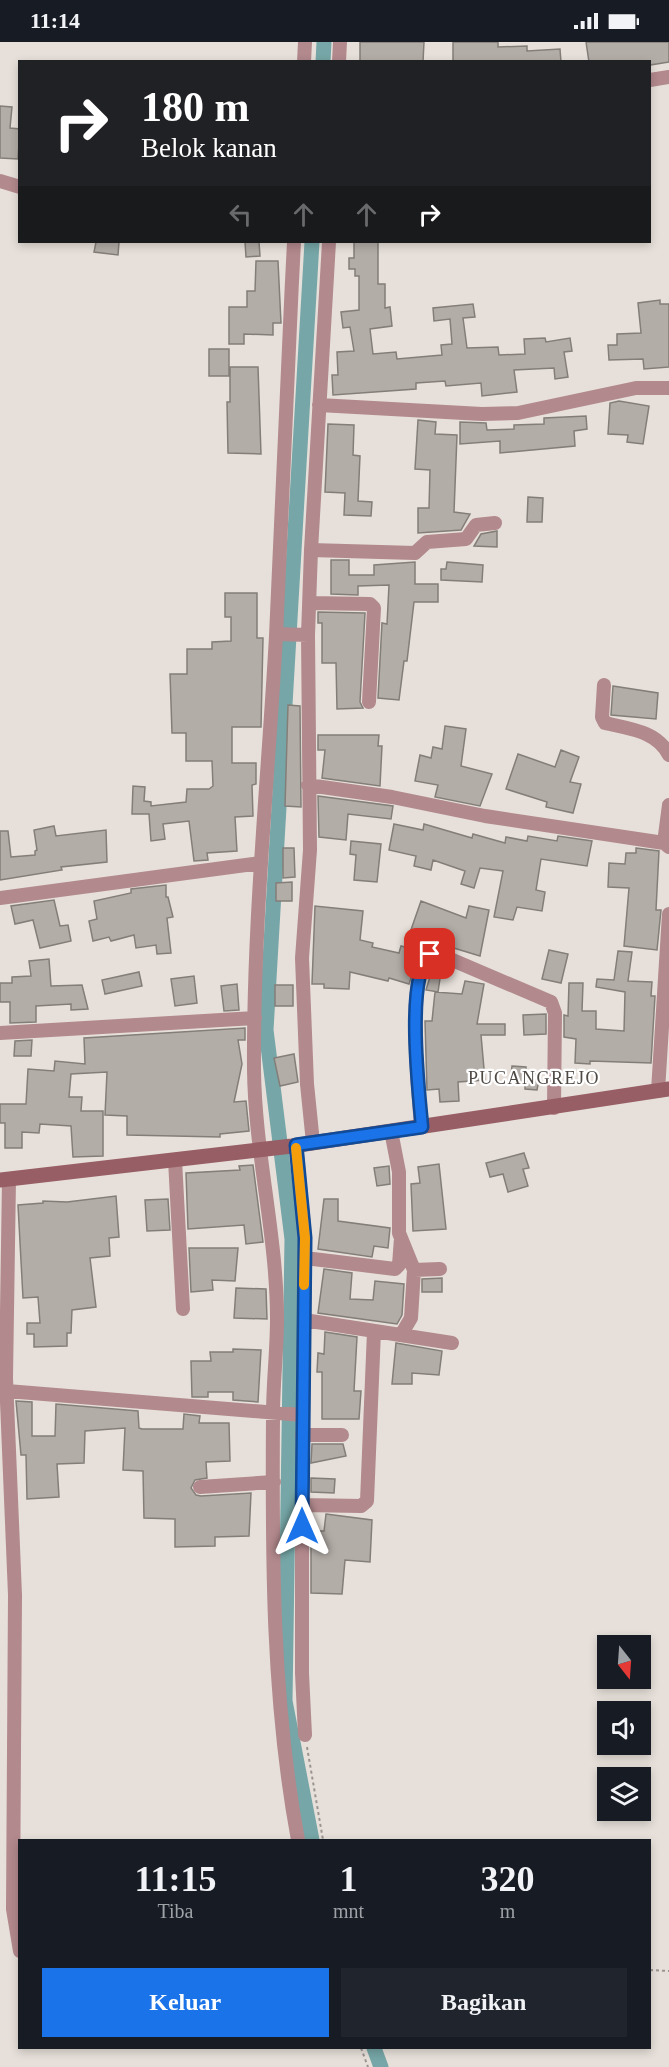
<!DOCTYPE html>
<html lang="id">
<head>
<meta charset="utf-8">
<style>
  body { margin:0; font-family:Georgia,serif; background:#20242c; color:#f1f3f6; height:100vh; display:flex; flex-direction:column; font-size:22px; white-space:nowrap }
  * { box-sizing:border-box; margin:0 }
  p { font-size:20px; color:#9ea1a6 }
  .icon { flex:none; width:33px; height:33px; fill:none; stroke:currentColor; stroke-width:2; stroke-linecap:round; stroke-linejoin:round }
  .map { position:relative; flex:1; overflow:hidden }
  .panel { position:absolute; left:18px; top:1797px; width:633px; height:210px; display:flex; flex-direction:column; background:#171b24; border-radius:0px; box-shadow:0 3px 9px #0003 }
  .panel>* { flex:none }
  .top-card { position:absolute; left:18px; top:18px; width:633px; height:183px; border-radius:0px; box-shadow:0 3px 9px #0003; background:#202124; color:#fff; overflow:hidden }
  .needle { width:39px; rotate:163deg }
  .buttons { position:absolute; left:597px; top:1593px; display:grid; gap:12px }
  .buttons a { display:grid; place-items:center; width:54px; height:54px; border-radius:0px; background:#171b24; box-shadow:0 3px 9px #0003; font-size:30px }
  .pin { position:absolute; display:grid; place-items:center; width:51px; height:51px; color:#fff; margin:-26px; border-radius:12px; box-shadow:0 3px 9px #0006 }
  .me { position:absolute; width:66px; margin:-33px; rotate:0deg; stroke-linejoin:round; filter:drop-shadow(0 0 4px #0008) }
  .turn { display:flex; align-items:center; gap:21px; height:126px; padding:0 24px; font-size:27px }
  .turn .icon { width:78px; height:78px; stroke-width:2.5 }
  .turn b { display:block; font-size:42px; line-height:51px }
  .lanes { display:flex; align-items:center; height:57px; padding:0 24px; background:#0003; justify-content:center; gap:30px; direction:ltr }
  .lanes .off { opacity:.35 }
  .eta { display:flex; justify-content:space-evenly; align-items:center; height:102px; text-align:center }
  .eta b { font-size:36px; font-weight:700; line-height:42px }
  .button { display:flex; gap:12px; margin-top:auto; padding:12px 24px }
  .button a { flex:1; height:69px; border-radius:0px; background:#1a73e8; color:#fff; font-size:24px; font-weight:700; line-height:69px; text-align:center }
  .button a+a { background:#20242c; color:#f1f3f6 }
  .status { display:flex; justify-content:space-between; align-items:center; height:42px; padding:0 30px; background:#171b24; direction:ltr }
  .status svg { height:16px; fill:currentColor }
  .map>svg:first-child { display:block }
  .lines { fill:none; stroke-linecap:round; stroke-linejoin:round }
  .canal { stroke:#76a6a7; stroke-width:15 }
  .building { fill:#b3ada7; stroke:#847e79; stroke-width:1.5 }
  .path { stroke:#9a9490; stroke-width:2; stroke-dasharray:3 3; stroke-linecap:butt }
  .street { stroke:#b2898d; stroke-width:14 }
  .secondary { stroke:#985e65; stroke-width:15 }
  .route-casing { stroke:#114b97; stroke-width:15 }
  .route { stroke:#1a73e8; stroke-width:10 }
  .slow { stroke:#f59e0b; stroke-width:10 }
  .labels { text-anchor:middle; stroke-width:4.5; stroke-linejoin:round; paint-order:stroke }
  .quarter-label { font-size:18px; letter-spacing:1.5px; fill:#4f4944; stroke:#fff }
</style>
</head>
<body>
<div class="status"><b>11:14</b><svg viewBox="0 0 49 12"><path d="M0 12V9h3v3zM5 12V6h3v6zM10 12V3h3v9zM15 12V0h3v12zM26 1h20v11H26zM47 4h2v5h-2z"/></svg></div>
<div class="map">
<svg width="669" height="2025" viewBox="0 0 669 2025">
  <rect width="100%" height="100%" fill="#e7e0da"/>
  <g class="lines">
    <!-- canal -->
    <path class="canal" d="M 323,20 L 324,0
      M 312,1798 L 285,1659 L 292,1197 L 266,988 L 312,200
      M 374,2006 L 381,2025"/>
  </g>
  <!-- building -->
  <path class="building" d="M 360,0 L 424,0 L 423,20 L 360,20 Z
    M 453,0 L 498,0 L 498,5 L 527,4 L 527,9 L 560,7 L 561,20 L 453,19 Z
    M 586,0 L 669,0 L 669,20 L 650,23 L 650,20 L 589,20 Z
    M 0,64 L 12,65 L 10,86 L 20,87 L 18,117 L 0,116 Z
    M 96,200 L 119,200 L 118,213 L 94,210 Z
    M 245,200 L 259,200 L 260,214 L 246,215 Z
    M 354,200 L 378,200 L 378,242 L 385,242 L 385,266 L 390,265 L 392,284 L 370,287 L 373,312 L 396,310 L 397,317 L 442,313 L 441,303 L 452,302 L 450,277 L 434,279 L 433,266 L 473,262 L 475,275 L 463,276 L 467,306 L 498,305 L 499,313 L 525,312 L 524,297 L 545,296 L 546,300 L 570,296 L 572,309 L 564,310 L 568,335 L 555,337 L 554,326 L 514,328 L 517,350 L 482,354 L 481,341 L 446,344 L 445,339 L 416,341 L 416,347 L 333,353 L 332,333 L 338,333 L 337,310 L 354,309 L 350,285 L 343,286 L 341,270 L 359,268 L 359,234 L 355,234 L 355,227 L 349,227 L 349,216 L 354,216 Z
    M 256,219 L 278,219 L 281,281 L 273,281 L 273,293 L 244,292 L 244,302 L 229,302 L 229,265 L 247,265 L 247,249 L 255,249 Z
    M 660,258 L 660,262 L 669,262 L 669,325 L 644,327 L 643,317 L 609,318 L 608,303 L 617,303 L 617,292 L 641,291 L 638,261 Z
    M 209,307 L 229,307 L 229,334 L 209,334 Z
    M 230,325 L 258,325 L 261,412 L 228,411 L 227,360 L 230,360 Z
    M 619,359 L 649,364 L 643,402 L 627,400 L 628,393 L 608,392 L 610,361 Z
    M 586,374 L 587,387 L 574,389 L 575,404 L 500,411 L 500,399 L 460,402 L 460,380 L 486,381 L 487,388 L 514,387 L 514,383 L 544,382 L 544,376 Z
    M 418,378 L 436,380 L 435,392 L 457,393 L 454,470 L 470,472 L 461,488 L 418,491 L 418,466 L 429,466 L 430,428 L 415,427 Z
    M 328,382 L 354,383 L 353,413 L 360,414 L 358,459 L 372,460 L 371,474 L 344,473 L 345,451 L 325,450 Z
    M 528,455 L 543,456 L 542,480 L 527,480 Z
    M 497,489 L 497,505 L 474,504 L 481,492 Z
    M 331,518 L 349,518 L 349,533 L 374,533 L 374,523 L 415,520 L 415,542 L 438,542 L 438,560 L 414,560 L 407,619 L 404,619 L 399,658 L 378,656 L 382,581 L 387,582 L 389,543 L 358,544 L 358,553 L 331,552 Z
    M 447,520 L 483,523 L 482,540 L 441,538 L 441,527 L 446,527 Z
    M 225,551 L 257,551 L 257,596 L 263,596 L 261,685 L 232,685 L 232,721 L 256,721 L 256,742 L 252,743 L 253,774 L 235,775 L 237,809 L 207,811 L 208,818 L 194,819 L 189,779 L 163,782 L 165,797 L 151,799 L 149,772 L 132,772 L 133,744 L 145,745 L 144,759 L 151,760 L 151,764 L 186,760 L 187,747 L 209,747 L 213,744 L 212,719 L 186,719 L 186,691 L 172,691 L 170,632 L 187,632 L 187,607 L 212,607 L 212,600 L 231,599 L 231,575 L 225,575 Z
    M 318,570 L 365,571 L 360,660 L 363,666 L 337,667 L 336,621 L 322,621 L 322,581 L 318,581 Z
    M 613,644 L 658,651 L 656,677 L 611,673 Z
    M 288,663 L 300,664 L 301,765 L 285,764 Z
    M 445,684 L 466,687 L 461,724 L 492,732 L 480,764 L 435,755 L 438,743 L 415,739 L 420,713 L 431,716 L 433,705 L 442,707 Z
    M 318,693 L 379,693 L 378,704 L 382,704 L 380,744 L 322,736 L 325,708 L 318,708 Z
    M 561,708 L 579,715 L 570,740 L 581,742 L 573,771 L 546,765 L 547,760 L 506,747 L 518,712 L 555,725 Z
    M 318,754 L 393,764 L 391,777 L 348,772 L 346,798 L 319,795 Z
    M 394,782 L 423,788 L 424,782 L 472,796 L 473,792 L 505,801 L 506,795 L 527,799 L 528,794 L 557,799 L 558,794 L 592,799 L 587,824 L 541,817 L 536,848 L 545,850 L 542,869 L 517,865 L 513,878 L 494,875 L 503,829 L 480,826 L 474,846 L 461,842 L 465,829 L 462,828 L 433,818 L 431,828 L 414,824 L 416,814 L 389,808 Z
    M 54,784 L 56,794 L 106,788 L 107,820 L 61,825 L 62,828 L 0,838 L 0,789 L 8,789 L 11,815 L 35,813 L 35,809 L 37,808 L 34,788 Z
    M 351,799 L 381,802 L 377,840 L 354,838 L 356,813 L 350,812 Z
    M 283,806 L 294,806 L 295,835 L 283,836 Z
    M 636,806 L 659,809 L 656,868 L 661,868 L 657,908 L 624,904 L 629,846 L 608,845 L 609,821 L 625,822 L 626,811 L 636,811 Z
    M 292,840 L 292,859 L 276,859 L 276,841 Z
    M 166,843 L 166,855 L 168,855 L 173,875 L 167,876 L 171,911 L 157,912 L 156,903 L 136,906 L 134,893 L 111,899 L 109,895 L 93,899 L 89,879 L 97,877 L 94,859 L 131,851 L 131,847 Z
    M 54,858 L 60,884 L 68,883 L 71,899 L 40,906 L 33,878 L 15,882 L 11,864 Z
    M 421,859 L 466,876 L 469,864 L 489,868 L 480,914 L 424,897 L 409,942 L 389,936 L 388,939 L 350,930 L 349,947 L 324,946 L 324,942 L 312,942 L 315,864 L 363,869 L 360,898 L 373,901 L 372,905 L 399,911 L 401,904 L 405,905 Z
    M 549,908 L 568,912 L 561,941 L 542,937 Z
    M 618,909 L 632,910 L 628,939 L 652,940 L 651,954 L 655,954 L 651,1021 L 590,1019 L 590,1022 L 575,1021 L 576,997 L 564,995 L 564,973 L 568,974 L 569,941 L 583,941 L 582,969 L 596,969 L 596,987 L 624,989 L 625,950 L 596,945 L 597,937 L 614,938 Z
    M 49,917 L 51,944 L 82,943 L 88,967 L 71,968 L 71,962 L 36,964 L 36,980 L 10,981 L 10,960 L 0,960 L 0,941 L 12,941 L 12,935 L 31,934 L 29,919 Z
    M 434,922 L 442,923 L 438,950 L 426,948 Z
    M 139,930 L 142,944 L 105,952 L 102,938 Z
    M 194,934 L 197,961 L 175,964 L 171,937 Z
    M 465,939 L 484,942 L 477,982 L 505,982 L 505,993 L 481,993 L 485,1038 L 458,1040 L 459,1059 L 440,1060 L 439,1047 L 427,1048 L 425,979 L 432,979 L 435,950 L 462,952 Z
    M 237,942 L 239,968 L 224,969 L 221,944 Z
    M 275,943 L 293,943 L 293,964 L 275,964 Z
    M 546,972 L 546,992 L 524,993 L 523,973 Z
    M 245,986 L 245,998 L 238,998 L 242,1022 L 234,1060 L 246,1059 L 249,1089 L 220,1092 L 220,1095 L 127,1093 L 127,1074 L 105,1073 L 107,1030 L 71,1032 L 69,1055 L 82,1055 L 81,1069 L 103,1069 L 103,1114 L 73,1115 L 71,1084 L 40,1082 L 39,1091 L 22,1090 L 22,1106 L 5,1106 L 5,1081 L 0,1081 L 0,1062 L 26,1062 L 28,1027 L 54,1029 L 55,1019 L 85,1022 L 84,996 Z
    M 32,998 L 31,1014 L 14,1014 L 15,999 Z
    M 294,1012 L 298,1040 L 280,1044 L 274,1016 Z
    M 512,1024 L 526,1025 L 526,1029 L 540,1032 L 537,1048 L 525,1047 L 525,1042 L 510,1041 Z
    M 524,1111 L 529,1126 L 523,1127 L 528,1144 L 508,1150 L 503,1132 L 490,1135 L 486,1121 Z
    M 439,1122 L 446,1187 L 413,1189 L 411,1142 L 420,1141 L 418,1125 Z
    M 253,1123 L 263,1200 L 246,1202 L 244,1183 L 188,1187 L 186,1131 L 240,1128 L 239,1124 Z
    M 389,1124 L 390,1142 L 377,1144 L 374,1126 Z
    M 116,1154 L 119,1195 L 109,1196 L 110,1214 L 90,1216 L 96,1265 L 72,1268 L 71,1291 L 67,1291 L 67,1304 L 34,1305 L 34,1292 L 27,1292 L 27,1281 L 40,1281 L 38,1255 L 23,1256 L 18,1163 L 43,1161 L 43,1159 L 67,1160 Z
    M 168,1157 L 170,1188 L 147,1189 L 145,1158 Z
    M 324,1157 L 338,1157 L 338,1179 L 390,1186 L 388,1206 L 374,1204 L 372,1215 L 318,1207 Z
    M 189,1206 L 238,1206 L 235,1239 L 212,1238 L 213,1248 L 191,1250 Z
    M 324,1227 L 352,1231 L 350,1257 L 373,1258 L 375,1239 L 404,1242 L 402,1273 L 397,1282 L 318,1271 Z
    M 442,1236 L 442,1250 L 422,1250 L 422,1237 Z
    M 236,1246 L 266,1247 L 267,1277 L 234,1276 Z
    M 325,1290 L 357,1295 L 354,1349 L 361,1349 L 359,1377 L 322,1377 L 322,1330 L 317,1330 L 318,1311 L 324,1312 Z
    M 396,1301 L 442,1309 L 439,1333 L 412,1331 L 412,1342 L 392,1342 Z
    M 233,1307 L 261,1308 L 258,1360 L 233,1358 L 233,1350 L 208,1350 L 208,1355 L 192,1355 L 191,1319 L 211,1319 L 210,1310 L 233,1310 Z
    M 16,1359 L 32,1360 L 32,1394 L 55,1394 L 56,1362 L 138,1369 L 139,1386 L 142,1387 L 183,1387 L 184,1372 L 200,1374 L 199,1381 L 229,1381 L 230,1419 L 206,1420 L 207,1436 L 195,1438 L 191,1446 L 196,1453 L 201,1454 L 251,1451 L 249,1494 L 215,1495 L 215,1504 L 175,1505 L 175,1477 L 144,1476 L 143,1429 L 123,1428 L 125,1386 L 85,1389 L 84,1421 L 57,1422 L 59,1455 L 27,1457 L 26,1413 L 21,1413 Z
    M 312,1402 L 343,1402 L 346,1414 L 311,1421 Z
    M 311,1436 L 335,1437 L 334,1451 L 311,1450 Z
    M 326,1472 L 372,1478 L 370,1520 L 345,1518 L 342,1552 L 311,1551 L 311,1489 L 324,1489 Z"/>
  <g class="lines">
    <!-- path -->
    <path class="path" d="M 307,1705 L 323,1798
      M 650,1928 L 669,1929
      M 361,2006 L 368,2025"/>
    <!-- street -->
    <path class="street" d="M 304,20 L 305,0
      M 339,20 L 340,0
      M 650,38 L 669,35
      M 0,139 L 20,145
      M 294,200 C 287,331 283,462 276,594 C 268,738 253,883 254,1028 C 255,1112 277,1193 277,1277 C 277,1309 273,1341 273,1373 C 272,1515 272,1659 298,1798
      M 319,363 L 482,372 L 518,371 L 636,346 L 669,346
      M 311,508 L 415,511 L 427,500 L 466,497 L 476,483 L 495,481
      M 309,561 L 370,562 L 374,566 L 369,660
      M 276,592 L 308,593
      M 604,643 L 602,675 L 605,681 C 630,687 657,689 669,713
      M 308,743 L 392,755 L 485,774 L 664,801 L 669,805
      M 664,801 L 669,763
      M 0,856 L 261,821
      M 0,991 L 255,976
      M 658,1049 L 669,872
      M 421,1085 C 419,1050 405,934 430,912 L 436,911 L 551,960 L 555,971 L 554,1066
      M 391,1089 L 399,1130 L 399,1191 L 414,1228 L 411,1276 L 401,1293
      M 313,1101 L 307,1042 L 302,916 L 310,808 L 308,593 L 311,508 L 329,200
      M 296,1103 L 305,1196 L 302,1463 L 302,1631 L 305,1693
      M 175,1118 L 183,1267
      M 9,1137 L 6,1336 L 15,1553 L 13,1867 L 20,1909
      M 305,1216 L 395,1227 L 399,1223 L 401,1196
      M 414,1228 L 440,1227
      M 304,1278 L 452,1301
      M 7,1349 L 302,1373
      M 302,1393 L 342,1393
      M 200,1445 L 274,1440
      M 302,1463 L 361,1464 L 367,1459 L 374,1289"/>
    <!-- secondary -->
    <path class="secondary" d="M 0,1138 L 292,1104 L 669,1047"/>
  </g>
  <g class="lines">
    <!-- route casing -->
    <g class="route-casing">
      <path id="route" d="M 302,1484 L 305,1196 L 296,1103 L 422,1085 C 419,1050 405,935 430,912"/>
    </g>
    <!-- route -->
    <use href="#route" class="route"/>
    <!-- slow -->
    <path class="slow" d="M 296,1106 L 305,1196 L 304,1243"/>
  </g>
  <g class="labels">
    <!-- quarter labels -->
    <g class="quarter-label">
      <text x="534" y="1042">PUCANGREJO</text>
    </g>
  </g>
</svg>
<div class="buttons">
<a><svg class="needle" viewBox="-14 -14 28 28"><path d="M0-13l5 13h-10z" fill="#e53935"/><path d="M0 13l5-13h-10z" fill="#9ea1a6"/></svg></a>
<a><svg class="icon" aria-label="sound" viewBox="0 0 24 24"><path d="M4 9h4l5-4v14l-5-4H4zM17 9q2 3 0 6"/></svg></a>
<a><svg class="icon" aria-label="layers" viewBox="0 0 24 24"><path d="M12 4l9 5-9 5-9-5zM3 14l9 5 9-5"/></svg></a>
</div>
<div class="pin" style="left:430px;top:912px;background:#d93025"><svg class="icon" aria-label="arrive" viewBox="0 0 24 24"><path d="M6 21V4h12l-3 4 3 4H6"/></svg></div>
<svg class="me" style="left:302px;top:1484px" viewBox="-20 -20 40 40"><path d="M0-17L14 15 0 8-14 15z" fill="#1a73e8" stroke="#fff" stroke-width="4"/></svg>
<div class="top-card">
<div class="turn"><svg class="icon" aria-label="right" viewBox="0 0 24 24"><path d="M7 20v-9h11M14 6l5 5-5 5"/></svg><div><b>180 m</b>Belok kanan</div></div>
<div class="lanes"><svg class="icon off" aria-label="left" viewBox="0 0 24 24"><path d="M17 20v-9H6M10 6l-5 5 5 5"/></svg><svg class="icon off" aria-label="ahead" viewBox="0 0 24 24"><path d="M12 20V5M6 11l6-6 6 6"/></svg><svg class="icon off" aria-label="ahead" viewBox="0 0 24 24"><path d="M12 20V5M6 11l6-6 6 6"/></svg><svg class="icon" aria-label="right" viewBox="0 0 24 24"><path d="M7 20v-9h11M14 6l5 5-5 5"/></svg></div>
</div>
<section class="panel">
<div class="eta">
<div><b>11:15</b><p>Tiba</p></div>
<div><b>1</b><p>mnt</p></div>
<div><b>320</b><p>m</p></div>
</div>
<div class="button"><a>Keluar</a><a>Bagikan</a></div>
</section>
</div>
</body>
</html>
